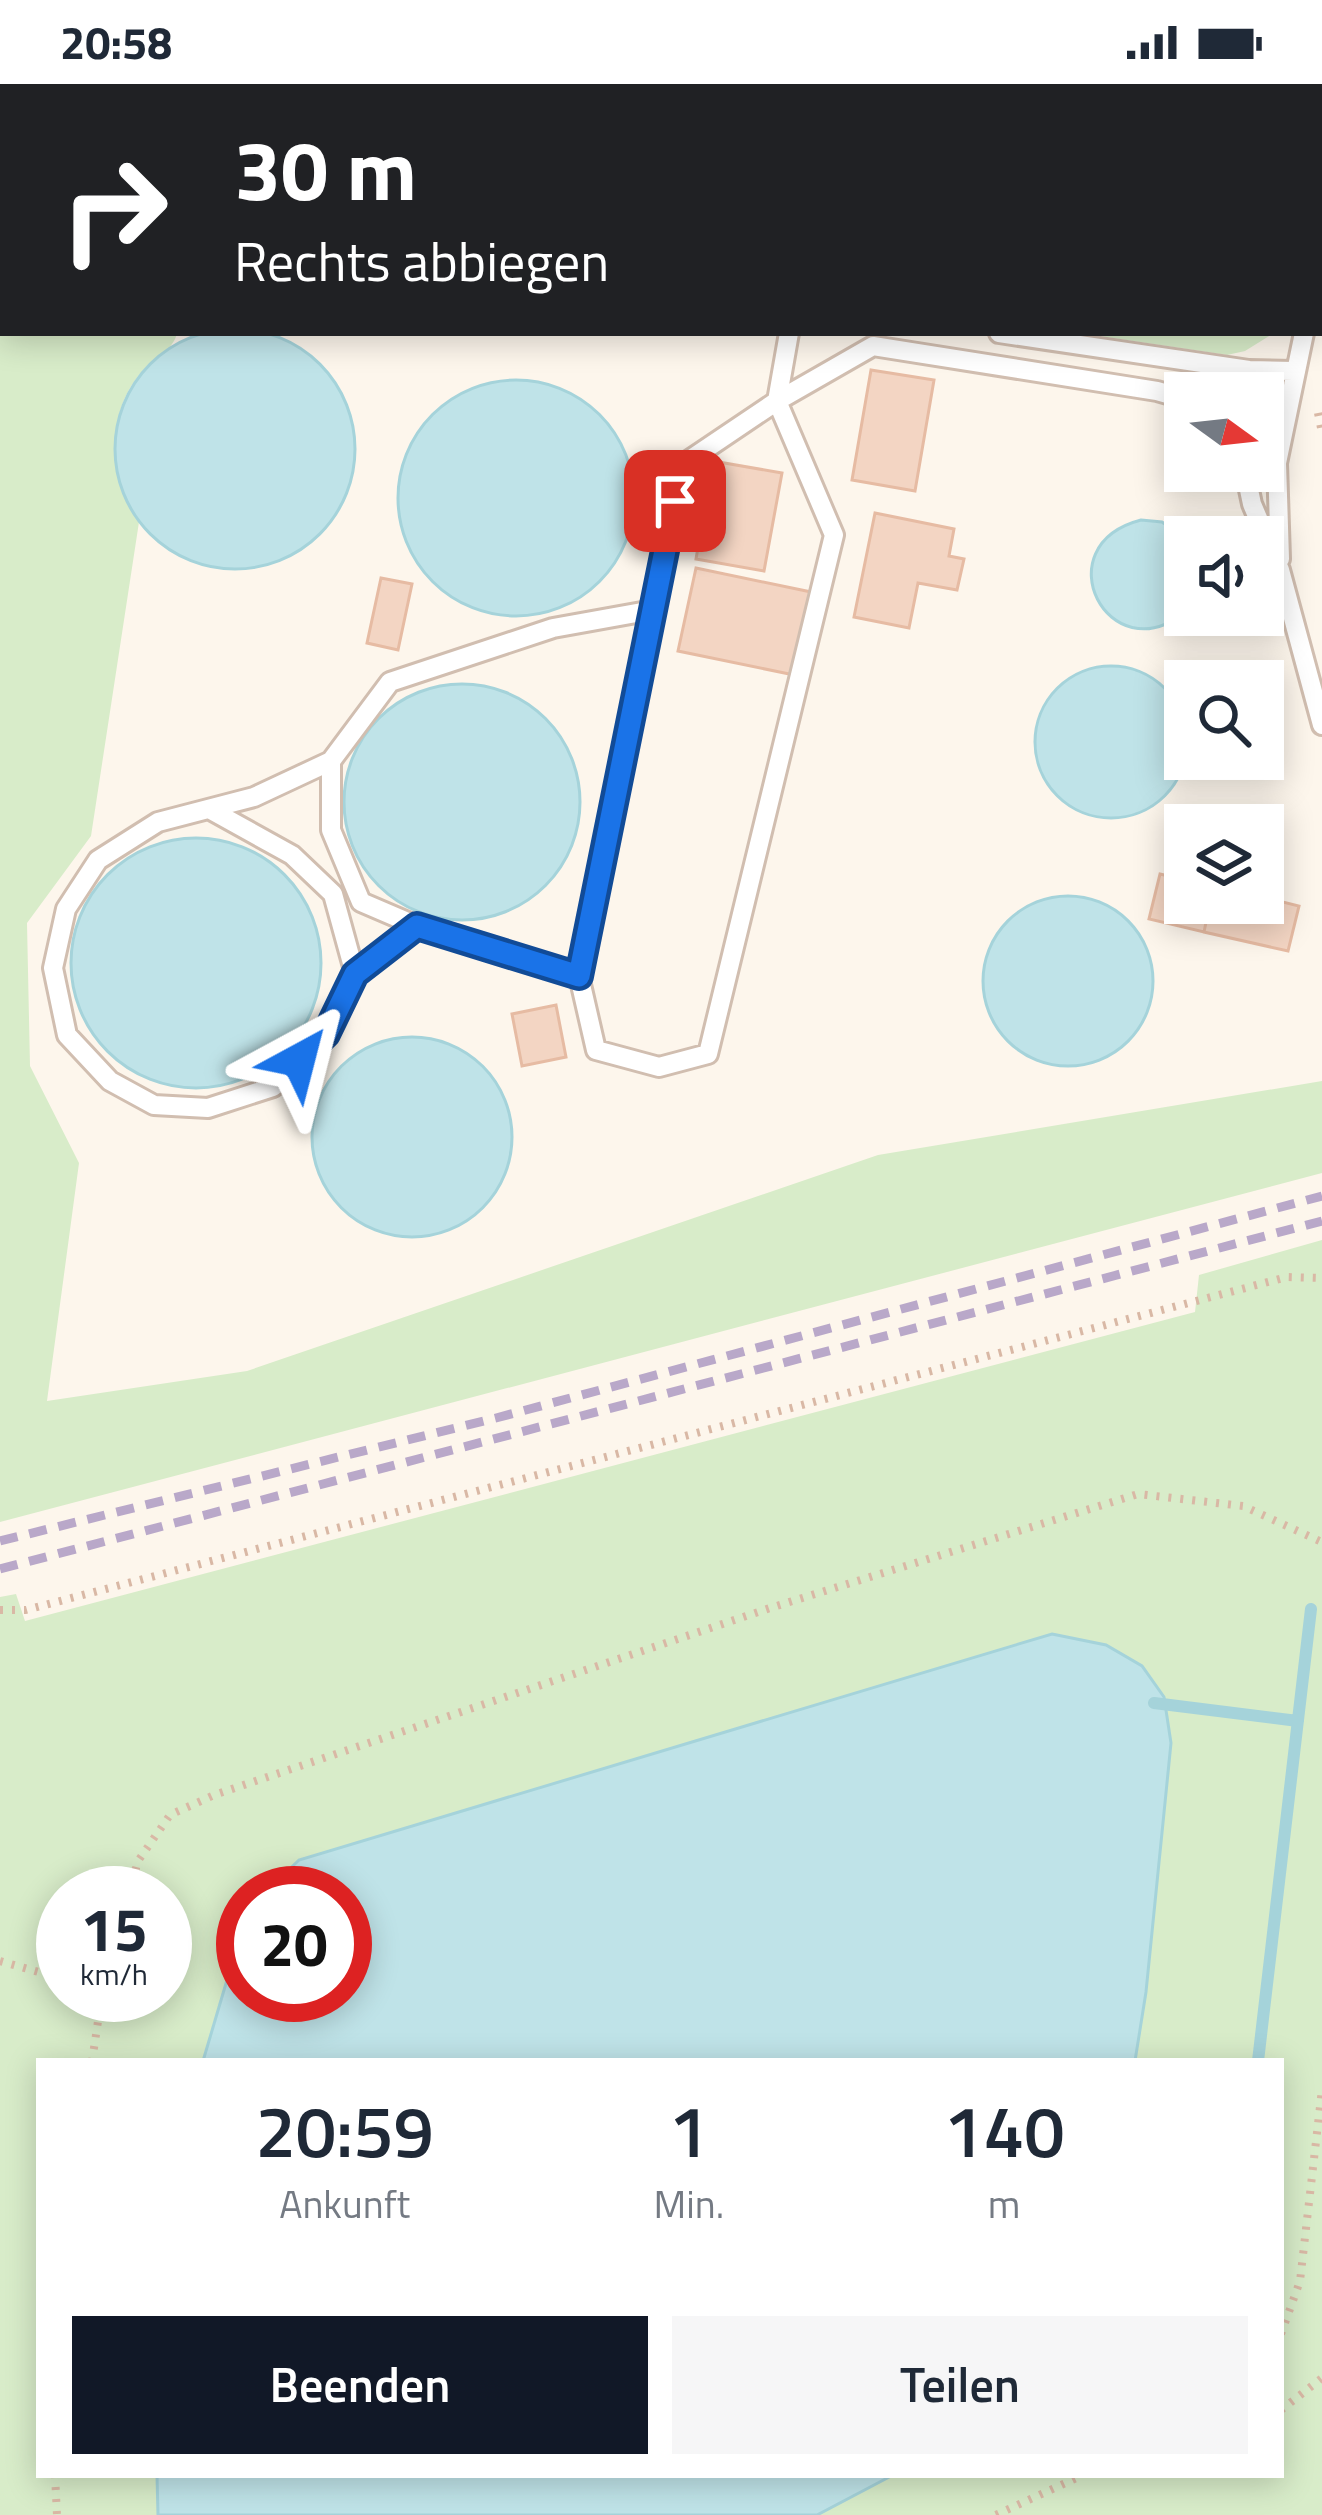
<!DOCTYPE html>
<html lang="de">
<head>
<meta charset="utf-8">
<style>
  body { margin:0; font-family:"Titillium Web",sans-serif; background:#f6f6f7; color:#1f2937; height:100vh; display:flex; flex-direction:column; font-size:45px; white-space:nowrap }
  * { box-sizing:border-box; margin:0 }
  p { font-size:39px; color:#747a83 }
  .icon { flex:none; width:66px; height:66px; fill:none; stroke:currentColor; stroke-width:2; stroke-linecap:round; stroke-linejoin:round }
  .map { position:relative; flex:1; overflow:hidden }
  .side { position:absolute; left:36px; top:1974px; width:1248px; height:420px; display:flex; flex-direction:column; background:#fff; border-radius:0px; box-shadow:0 6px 30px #0003 }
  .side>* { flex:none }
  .hud { position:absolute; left:0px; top:0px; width:1323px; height:252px; box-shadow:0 6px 30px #0003; background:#202124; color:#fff; overflow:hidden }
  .needle { width:78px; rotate:105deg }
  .fabs { position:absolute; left:1164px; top:288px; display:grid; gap:24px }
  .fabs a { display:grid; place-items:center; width:120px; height:120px; border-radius:0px; background:#fff; box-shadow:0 6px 30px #0003; font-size:60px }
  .speed { position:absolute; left:36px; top:1782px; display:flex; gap:24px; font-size:60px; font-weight:700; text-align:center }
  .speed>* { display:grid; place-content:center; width:156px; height:156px; border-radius:50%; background:#fff; box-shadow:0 6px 30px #0003; line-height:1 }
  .speed small { font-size:30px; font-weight:400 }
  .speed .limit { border:18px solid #d22; background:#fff; color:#111 }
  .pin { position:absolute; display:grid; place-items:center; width:102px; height:102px; color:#fff; margin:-51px; border-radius:24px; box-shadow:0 6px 18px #0006 }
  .me { position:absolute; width:132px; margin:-66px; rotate:38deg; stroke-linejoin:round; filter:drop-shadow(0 0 9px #0008) }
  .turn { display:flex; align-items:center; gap:42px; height:252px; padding:0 36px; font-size:54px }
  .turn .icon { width:156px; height:156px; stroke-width:2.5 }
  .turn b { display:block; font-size:84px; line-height:102px }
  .eta { display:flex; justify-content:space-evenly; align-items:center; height:204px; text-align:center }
  .eta b { font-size:72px; font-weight:600; line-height:84px }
  .primary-button { display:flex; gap:24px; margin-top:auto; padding:24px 36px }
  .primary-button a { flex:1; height:138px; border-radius:0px; background:#111827; color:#fff; font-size:48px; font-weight:600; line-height:138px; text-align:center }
  .primary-button a+a { background:#f6f6f7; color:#1f2937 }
  .status { display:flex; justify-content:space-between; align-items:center; height:84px; padding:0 60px; background:#fff; direction:ltr }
  .status svg { height:33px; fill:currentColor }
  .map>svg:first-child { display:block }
  .green { fill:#d8ecc9; fill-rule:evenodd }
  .water { fill:#bfe3e8; stroke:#a5d3da; stroke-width:3 }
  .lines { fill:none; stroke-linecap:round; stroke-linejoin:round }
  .stream { stroke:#a5d3da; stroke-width:12 }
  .building { fill:#f3d5c3; stroke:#e6bba3; stroke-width:3 }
  .service-casing { stroke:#d1beb0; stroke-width:24 }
  .path { stroke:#d9b8a5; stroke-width:8; stroke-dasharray:3 9; stroke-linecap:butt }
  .service { stroke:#fff; stroke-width:18 }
  .rail { stroke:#b9a8c9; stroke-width:9; stroke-dasharray:18 12; stroke-linecap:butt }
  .route-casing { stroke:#114b97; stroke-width:30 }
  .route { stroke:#1a73e8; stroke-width:21 }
</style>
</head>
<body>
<div class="status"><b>20:58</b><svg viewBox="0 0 49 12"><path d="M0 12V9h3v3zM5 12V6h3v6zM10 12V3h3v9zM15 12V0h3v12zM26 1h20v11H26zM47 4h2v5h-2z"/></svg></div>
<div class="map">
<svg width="1322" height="2431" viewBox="0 0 1322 2431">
  <rect width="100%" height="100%" fill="#fdf6ec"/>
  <!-- green -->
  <path class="green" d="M 0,173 L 3,249 L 177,249 C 173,267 156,271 145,284 C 102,331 113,387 139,438 L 91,752 L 27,839 L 30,982 L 79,1079 L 47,1317 L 247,1287 L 878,1071 L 1322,997 L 1322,1089 L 0,1438 Z
    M 1079,249 L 1274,249 L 1245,267 L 1227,271 Z
    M 1322,1156 L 1322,2431 L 0,2431 L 0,1513 L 16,1510 L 25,1537 L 1195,1228 L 1199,1191 ZM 63,1809 L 165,1809 L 165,1911 L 63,1911 ZM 243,1809 L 345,1809 L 345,1911 L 243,1911 ZM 39,1977 L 1281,1977 L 1281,2391 L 39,2391 Z"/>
  <!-- water -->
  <path class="water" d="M115 365a120 120 0 1 1 240 0a120 120 0 1 1-240 0Z
    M398 414a118 118 0 1 1 236 0a118 118 0 1 1-236 0Z
    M 1141,436 L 1162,438 L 1185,454 L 1185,528 C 1109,590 1042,462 1141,436 Z
    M1035 658a76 76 0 1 1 152 0a76 76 0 1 1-152 0Z
    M344 718a118 118 0 1 1 236 0a118 118 0 1 1-236 0Z
    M71 879a125 125 0 1 1 250 0a125 125 0 1 1-250 0Z
    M983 897a85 85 0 1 1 170 0a85 85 0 1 1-170 0Z
    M312 1053a100 100 0 1 1 200 0a100 100 0 1 1-200 0Z
    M 1052,1550 L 1106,1561 L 1142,1582 L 1164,1613 L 1171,1659 L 1146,1908 L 1135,1977 L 203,1977 L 243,1842 L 243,1911 L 345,1911 L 345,1809 L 265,1809 L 299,1776 Z
    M 157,2391 L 893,2391 L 817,2431 L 158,2431 Z"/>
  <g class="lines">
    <!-- stream -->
    <path class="stream" d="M 1154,1619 L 1298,1637
      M 1258,1977 L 1311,1525"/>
  </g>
  <!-- building -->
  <path class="building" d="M 871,286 L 934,296 L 915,407 L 852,396 Z
    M 713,377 L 782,389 L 764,487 L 696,475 Z
    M 875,429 L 954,445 L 949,472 L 964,475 L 957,506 L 918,499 L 909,544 L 854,533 Z
    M 696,484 L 811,508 L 794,591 L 678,567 Z
    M 381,494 L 412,500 L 398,566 L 367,559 Z
    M 1160,790 L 1185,796 L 1185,819 L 1210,819 L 1204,848 L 1149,835 Z
    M 1263,813 L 1299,822 L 1288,867 L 1204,848 L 1210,819 L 1263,819 Z
    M 556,921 L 566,973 L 522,982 L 512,930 Z"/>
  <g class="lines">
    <!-- service casing -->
    <g class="service-casing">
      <path id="service" d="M 1320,140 L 1322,112
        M 789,249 L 777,317 L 682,381 L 579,892 L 596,966 L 659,983 L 708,970 L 834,451 L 777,317 L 873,262 L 1157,307 L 1185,315
        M 999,249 L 1249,286 L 1293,287
        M 1245,387 L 1252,420 L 1280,486 L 1322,641
        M 1280,475 L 1277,379 L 1304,249
        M 331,677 L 254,713 L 158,738 L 98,776 L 66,825 L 53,884 L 67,951 L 110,997 L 154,1021 L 208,1024 L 273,1003 L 325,950 L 355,890 L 417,842
        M 209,725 L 292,771 L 333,810 L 355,890
        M 579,892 L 417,842 L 361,818 L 331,746 L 331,677 L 390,598 L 553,544 L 653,526"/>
    </g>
    <!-- path -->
    <path class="path" d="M 0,160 L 3,161
      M 1318,329 L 1322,349
      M 0,1526 L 26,1526 L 1287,1193 L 1322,1194
      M 129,1809 L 138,1777 L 170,1731 L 214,1711 L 770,1524 L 1138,1410 L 1243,1422 L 1322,1458
      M 0,1877 L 63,1895
      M 92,1977 L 102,1911
      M 1281,2250 L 1300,2197 L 1322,2005
      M 1281,2326 L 1322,2294
      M 55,2391 L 57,2431
      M 996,2431 L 1083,2391"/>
    <!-- service -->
    <use href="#service" class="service"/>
    <!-- rail -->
    <path class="rail" d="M 0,1457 L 496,1334 L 1322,1112
      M 0,1485 L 1322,1137"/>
  </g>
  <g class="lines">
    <!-- route casing -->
    <g class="route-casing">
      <path id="route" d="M 299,976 L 326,950 L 355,890 L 417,842 L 579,892 L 675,417"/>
    </g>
    <!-- route -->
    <use href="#route" class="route"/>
  </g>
</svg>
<div class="fabs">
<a><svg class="needle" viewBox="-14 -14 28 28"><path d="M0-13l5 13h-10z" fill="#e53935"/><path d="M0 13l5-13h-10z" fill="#747a83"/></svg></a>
<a><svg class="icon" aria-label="sound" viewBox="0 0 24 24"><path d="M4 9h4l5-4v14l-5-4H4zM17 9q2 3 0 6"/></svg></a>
<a><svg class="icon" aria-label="search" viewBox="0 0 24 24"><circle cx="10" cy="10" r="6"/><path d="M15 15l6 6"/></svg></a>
<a><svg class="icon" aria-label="layers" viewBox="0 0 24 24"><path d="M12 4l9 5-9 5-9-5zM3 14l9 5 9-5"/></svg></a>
</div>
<div class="speed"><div>15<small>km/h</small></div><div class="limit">20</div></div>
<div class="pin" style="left:675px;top:417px;background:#d93025"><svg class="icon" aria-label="arrive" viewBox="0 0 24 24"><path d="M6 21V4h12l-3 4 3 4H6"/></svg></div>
<svg class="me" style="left:299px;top:976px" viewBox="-20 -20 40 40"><path d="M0-17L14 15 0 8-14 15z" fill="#1a73e8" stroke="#fff" stroke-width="4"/></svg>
<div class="hud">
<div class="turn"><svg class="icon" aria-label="right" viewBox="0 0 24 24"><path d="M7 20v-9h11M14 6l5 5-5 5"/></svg><div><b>30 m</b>Rechts abbiegen</div></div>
</div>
<section class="side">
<div class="eta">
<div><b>20:59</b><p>Ankunft</p></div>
<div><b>1</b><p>Min.</p></div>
<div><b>140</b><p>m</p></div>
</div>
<div class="primary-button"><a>Beenden</a><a>Teilen</a></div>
</section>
</div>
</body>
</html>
